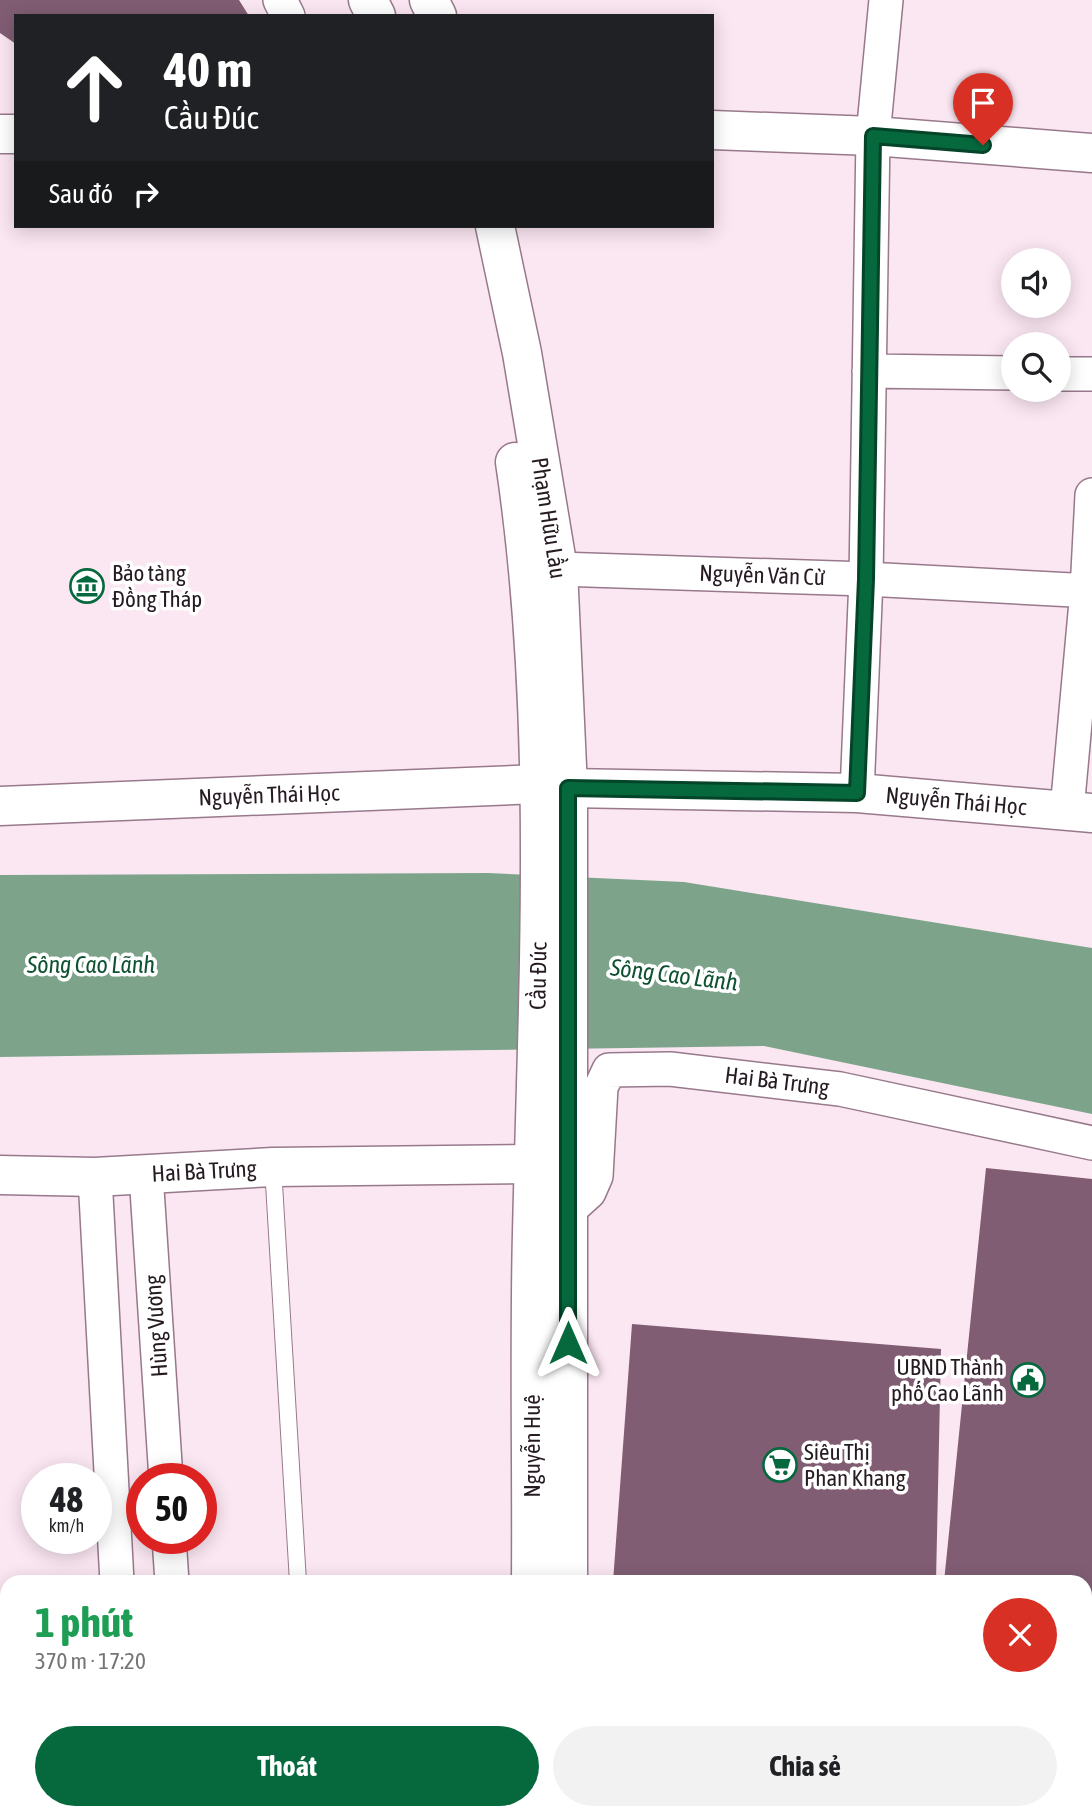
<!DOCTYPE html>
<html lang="vi">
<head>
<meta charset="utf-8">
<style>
  body { margin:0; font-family:"Asap Condensed",sans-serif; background:#f2f2f2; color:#202124; height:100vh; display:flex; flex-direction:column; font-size:26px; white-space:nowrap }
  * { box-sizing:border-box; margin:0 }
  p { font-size:23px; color:#757577 }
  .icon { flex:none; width:38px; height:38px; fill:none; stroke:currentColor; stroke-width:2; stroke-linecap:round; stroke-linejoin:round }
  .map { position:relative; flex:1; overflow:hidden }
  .side { position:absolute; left:0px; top:1575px; width:1092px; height:245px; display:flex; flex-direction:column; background:#fff; border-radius:21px 21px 0 0; box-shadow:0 4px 18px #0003 }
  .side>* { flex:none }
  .hud { position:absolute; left:14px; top:14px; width:700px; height:214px; border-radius:0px; box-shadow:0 4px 18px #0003; background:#202124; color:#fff; overflow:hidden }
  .buttons { position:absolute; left:1001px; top:248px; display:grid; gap:14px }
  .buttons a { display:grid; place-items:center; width:70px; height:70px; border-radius:50%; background:#fff; box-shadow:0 4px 18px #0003; font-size:35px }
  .speed { position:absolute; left:21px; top:1463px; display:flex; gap:14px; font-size:35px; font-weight:700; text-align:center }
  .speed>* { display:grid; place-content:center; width:91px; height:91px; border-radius:50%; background:#fff; box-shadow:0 4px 18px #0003; line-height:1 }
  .speed small { font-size:18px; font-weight:400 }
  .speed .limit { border:10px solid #d22; background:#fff; color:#111 }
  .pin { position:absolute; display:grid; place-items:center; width:60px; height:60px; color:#fff; margin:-72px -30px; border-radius:50% 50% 50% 0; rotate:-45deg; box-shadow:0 0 7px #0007 }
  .pin .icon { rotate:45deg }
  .me { position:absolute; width:77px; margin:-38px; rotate:0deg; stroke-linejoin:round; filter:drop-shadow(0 0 5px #0008) }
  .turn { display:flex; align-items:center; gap:24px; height:147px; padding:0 35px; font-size:32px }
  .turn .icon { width:91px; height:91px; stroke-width:2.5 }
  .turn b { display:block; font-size:49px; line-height:60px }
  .then { display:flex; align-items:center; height:66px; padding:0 35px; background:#0003; gap:14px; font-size:26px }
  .round { display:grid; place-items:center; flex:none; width:74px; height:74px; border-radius:37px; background:#f2f2f2 }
  .summary { display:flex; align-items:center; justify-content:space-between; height:119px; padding:0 35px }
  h1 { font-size:42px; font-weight:700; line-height:52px; color:#1e9e55 }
  .action { display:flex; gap:14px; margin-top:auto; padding:14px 35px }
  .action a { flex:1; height:80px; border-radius:42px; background:#06693e; color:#fff; font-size:28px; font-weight:700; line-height:80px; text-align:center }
  .action a+a { background:#f2f2f2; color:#202124 }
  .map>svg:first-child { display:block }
  .water { fill:#7da48b }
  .building { fill:#815d73 }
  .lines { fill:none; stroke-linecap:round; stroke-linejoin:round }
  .service-casing { stroke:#97798b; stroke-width:18 }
  .minor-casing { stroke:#97798b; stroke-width:36 }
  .tertiary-casing { stroke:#97798b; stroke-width:41 }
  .secondary-casing { stroke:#97798b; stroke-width:41 }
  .trunk-casing { stroke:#97798b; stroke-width:41 }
  .service { stroke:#fff; stroke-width:16 }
  .minor { stroke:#fff; stroke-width:33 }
  .tertiary { stroke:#fff; stroke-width:38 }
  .secondary { stroke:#fff; stroke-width:38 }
  .trunk { stroke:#fff; stroke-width:38 }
  .route-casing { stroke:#044428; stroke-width:18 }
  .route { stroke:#06693e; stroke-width:12 }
  .labels { text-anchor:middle; stroke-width:7; stroke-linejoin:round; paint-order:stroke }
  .street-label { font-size:23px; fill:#261b22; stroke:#fff }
  .poi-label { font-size:23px; fill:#261b22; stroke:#fff; text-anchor:start }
  .water-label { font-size:24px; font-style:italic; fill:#0e5231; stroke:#fff }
</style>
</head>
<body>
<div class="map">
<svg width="1092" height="1820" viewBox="0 0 1092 1820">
  <rect width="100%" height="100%" fill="#fbe7f2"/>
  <!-- water -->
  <path class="water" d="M 488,873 L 684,882 L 1092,948 L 1092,1114 L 764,1046 L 0,1057 L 0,875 Z"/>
  <!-- building -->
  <path class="building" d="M 0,0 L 239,0 L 249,16 L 16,16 L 16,44 L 0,33 Z
    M 986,1168 L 1092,1179 L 1092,1673 L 1085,1673 L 1085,1582 L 944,1582 Z
    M 632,1324 L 941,1349 L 936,1582 L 613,1582 Z"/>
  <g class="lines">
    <!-- service casing -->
    <g class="service-casing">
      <path id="service" d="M 273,1167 L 298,1582"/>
    </g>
    <!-- minor casing -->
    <g class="minor-casing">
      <path id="minor" d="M 280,0 L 288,16
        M 869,371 L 1013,373
        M 1059,374 L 1092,374
        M 558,569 L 866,579 L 1092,591
        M 857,793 L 866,579 L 873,136 L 886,0
        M 1067,810 L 1087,591 L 1092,495
        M 146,1174 L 166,1479
        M 95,1177 L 117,1582
        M 569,1210 L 589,1192 L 596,1176 L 601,1087 L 609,1070 L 670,1069 L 840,1089 L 1092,1143
        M 169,1538 L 172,1582
        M 133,1813 L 134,1820
        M 192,1813 L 193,1820
        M 724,1820 L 724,1813
        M 913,1820 L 914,1813"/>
    </g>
    <!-- tertiary casing -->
    <g class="tertiary-casing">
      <path id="tertiary" d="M 712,130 L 873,136 L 1092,153
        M 0,134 L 16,134
        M 568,788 L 857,793 L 1092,813
        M 0,806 L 539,784
        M 0,1175 L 95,1177 L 273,1167 L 535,1164
        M 0,1707 L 7,1707"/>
    </g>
    <!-- secondary casing -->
    <g class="secondary-casing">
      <path id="secondary" d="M 368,0 L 376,16
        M 429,0 L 437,16
        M 495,226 L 522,353 L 558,569 L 568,788 L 568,1582
        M 515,462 C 553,717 538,976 532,1233 C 529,1349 532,1466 531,1582"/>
    </g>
    <!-- trunk casing -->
    <g class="trunk-casing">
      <path id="trunk" d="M 1085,1699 L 1092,1699
        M 547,1813 L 547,1820"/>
    </g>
    <!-- service -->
    <use href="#service" class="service"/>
    <!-- minor -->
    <use href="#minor" class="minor"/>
    <!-- tertiary -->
    <use href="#tertiary" class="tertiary"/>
    <!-- secondary -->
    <use href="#secondary" class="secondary"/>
    <!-- trunk -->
    <use href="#trunk" class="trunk"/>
  </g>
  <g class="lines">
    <!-- route casing -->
    <g class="route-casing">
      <path id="route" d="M 568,1343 L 568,788 L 857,793 L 866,579 L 873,136 L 983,145"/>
    </g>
    <!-- route -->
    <use href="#route" class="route"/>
  </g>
  <!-- icons -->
  <defs>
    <g id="museum-ring" transform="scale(1.75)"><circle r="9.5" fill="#fff" stroke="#06693e" stroke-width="1.5"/><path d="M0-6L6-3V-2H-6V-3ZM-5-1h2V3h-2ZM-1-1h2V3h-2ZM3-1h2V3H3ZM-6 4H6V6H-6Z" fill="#06693e"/></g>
    <g id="civic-ring" transform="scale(1.75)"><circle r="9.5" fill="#fff" stroke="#06693e" stroke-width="1.5"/><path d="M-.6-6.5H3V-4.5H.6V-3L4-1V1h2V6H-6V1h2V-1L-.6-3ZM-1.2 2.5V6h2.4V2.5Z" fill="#06693e"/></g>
    <g id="supermarket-ring" transform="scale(1.75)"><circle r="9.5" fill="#fff" stroke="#06693e" stroke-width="1.5"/><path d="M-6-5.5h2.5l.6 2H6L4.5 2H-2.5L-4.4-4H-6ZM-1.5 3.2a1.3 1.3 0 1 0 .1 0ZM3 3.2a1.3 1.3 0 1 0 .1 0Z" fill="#06693e"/></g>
  </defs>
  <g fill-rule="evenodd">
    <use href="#museum-ring" x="87" y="586"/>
    <use href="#civic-ring" x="1028" y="1380"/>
    <use href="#supermarket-ring" x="780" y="1465"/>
  </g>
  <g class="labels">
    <!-- street labels -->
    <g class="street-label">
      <text transform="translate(549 518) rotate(81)" y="8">Phạm Hữu Lầu</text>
      <text transform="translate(762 575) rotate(2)" y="8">Nguyễn Văn Cừ</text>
      <text transform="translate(269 795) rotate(-2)" y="8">Nguyễn Thái Học</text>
      <text transform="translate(956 801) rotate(5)" y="8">Nguyễn Thái Học</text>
      <text transform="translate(538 976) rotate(-89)" y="8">Cầu Đúc</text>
      <text transform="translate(777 1081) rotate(7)" y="8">Hai Bà Trưng</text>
      <text transform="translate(204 1171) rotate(-3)" y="8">Hai Bà Trưng</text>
      <text transform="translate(156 1326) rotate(-94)" y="8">Hùng Vương</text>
      <text transform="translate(532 1446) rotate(-90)" y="8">Nguyễn Huệ</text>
    </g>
    <!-- poi labels -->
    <g class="poi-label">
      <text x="112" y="581">Bảo tàng<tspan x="112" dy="26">Đồng Tháp</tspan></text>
      <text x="1004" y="1375" text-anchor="end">UBND Thành<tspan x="1004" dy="26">phố Cao Lãnh</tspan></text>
      <text x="804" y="1460">Siêu Thị<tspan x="804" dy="26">Phan Khang</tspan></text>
    </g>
    <!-- water labels -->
    <g class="water-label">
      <text x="91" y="973">Sông Cao Lãnh</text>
      <text transform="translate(674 975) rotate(7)" y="8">Sông Cao Lãnh</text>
    </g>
  </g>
</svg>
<div class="buttons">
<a><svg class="icon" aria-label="sound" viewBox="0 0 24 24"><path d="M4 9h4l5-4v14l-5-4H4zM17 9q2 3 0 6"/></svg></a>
<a><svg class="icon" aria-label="search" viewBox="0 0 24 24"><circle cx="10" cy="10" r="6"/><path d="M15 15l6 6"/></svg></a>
</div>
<div class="speed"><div>48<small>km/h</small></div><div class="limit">50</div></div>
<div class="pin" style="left:983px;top:145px;background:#d93025"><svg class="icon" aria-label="arrive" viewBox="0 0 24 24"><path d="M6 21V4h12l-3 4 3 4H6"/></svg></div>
<svg class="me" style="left:568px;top:1343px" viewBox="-20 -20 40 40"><path d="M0-17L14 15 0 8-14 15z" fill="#06693e" stroke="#fff" stroke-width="4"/></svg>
<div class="hud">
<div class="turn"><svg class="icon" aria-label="ahead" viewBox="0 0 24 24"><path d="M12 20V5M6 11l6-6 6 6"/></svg><div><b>40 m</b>Cầu Đúc</div></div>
<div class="then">Sau đó<svg class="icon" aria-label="right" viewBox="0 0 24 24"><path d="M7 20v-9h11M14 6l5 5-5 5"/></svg></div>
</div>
<section class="side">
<div class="summary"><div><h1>1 phút</h1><p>370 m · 17:20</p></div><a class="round" style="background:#d93025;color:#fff"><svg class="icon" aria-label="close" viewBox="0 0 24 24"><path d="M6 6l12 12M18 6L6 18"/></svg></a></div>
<div class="action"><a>Thoát</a><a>Chia sẻ</a></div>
</section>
</div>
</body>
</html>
